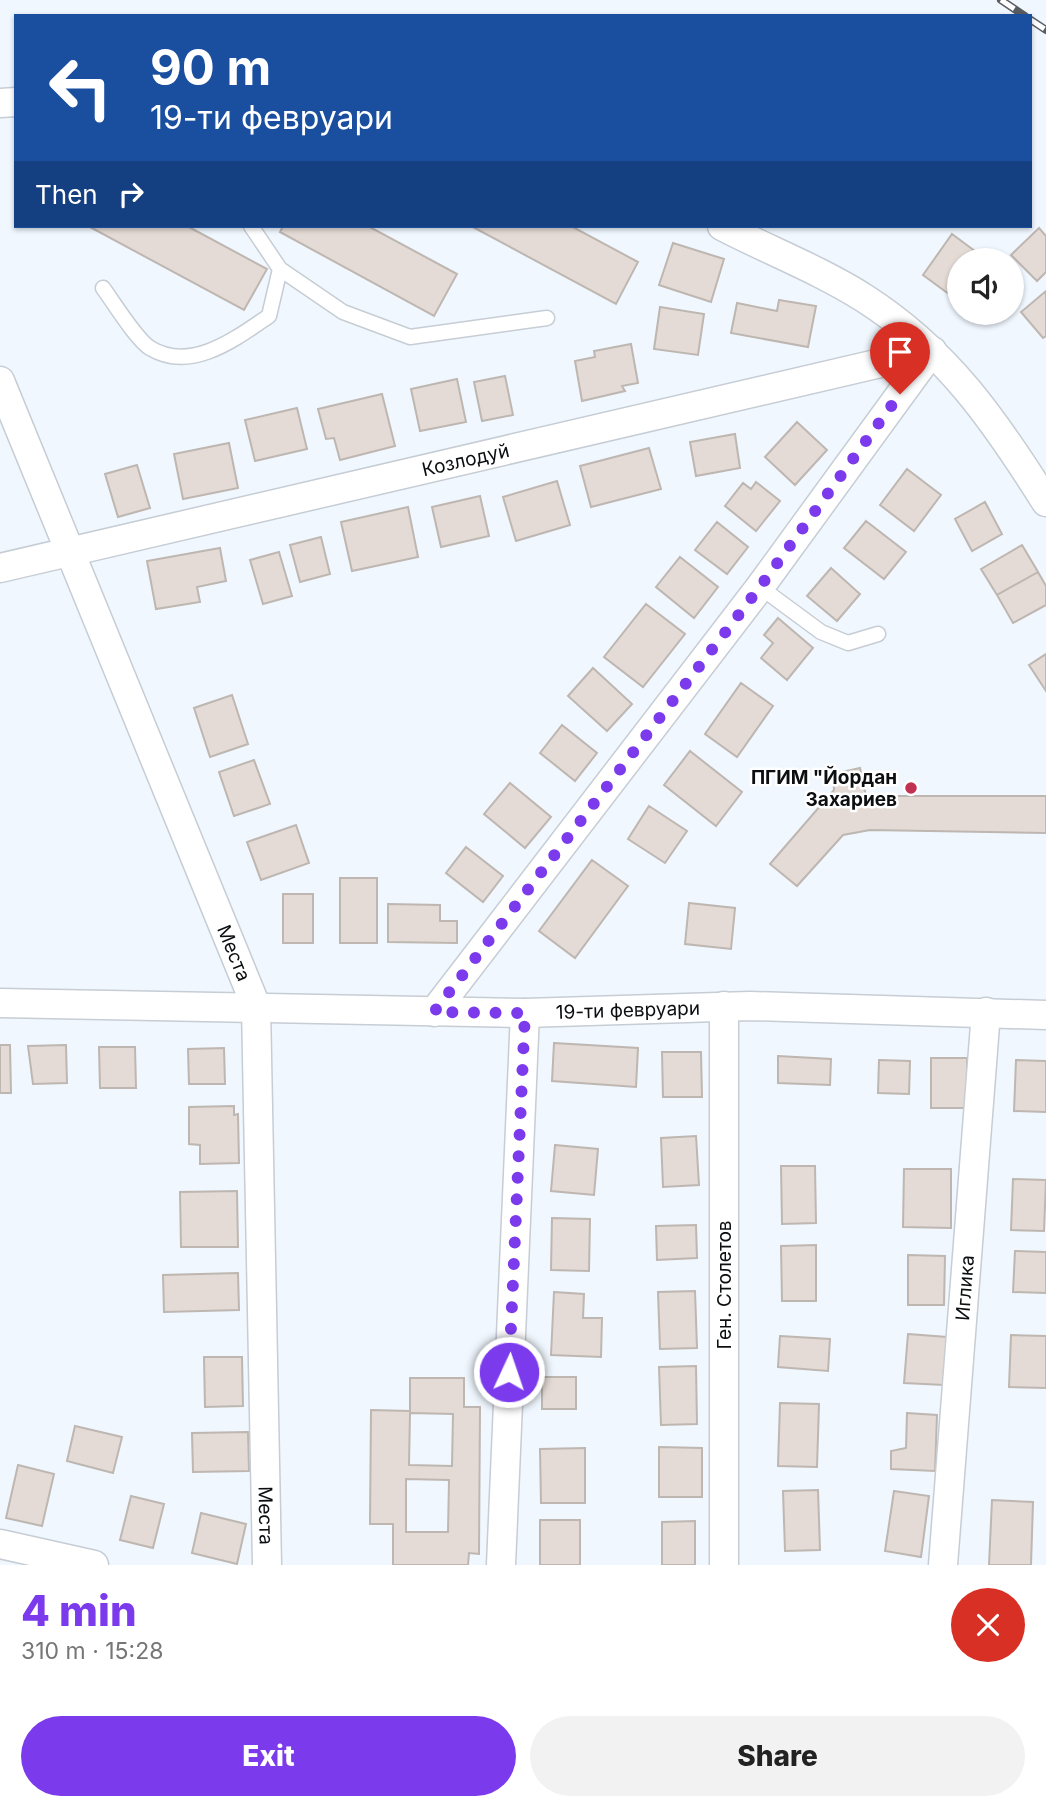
<!DOCTYPE html>
<html lang="en">
<head>
<meta charset="utf-8">
<style>
  body { margin:0; font-family:Inter,sans-serif; background:#f2f2f2; color:#222; height:100vh; display:flex; flex-direction:column; font-size:26px; white-space:nowrap }
  * { box-sizing:border-box; margin:0 }
  p { font-size:23px; color:#767676 }
  .icon { flex:none; width:38px; height:38px; fill:none; stroke:currentColor; stroke-width:2; stroke-linecap:round; stroke-linejoin:round }
  .map { position:relative; height:1565px; overflow:hidden }
  .details { display:flex; flex-direction:column; background:#fff; flex:1 }
  .details>* { flex:none }
  .hud { position:absolute; left:14px; top:14px; width:1018px; height:214px; border-radius:0px; box-shadow:0 2px 5px #0004; background:#1a4fa0; color:#fff; overflow:hidden }
  .fabs { position:absolute; left:947px; top:248px; display:grid; gap:14px }
  .fabs a { display:grid; place-items:center; width:77px; height:77px; border-radius:50%; background:#fff; box-shadow:0 2px 5px #0004; font-size:35px }
  .pin { position:absolute; display:grid; place-items:center; width:60px; height:60px; color:#fff; margin:-72px -30px; border-radius:50% 50% 50% 0; rotate:-45deg; box-shadow:0 0 7px #0007 }
  .pin .icon { rotate:45deg }
  .me { position:absolute; width:77px; margin:-38px; rotate:3deg; stroke-linejoin:round; filter:drop-shadow(0 0 5px #0008) }
  .turn { display:flex; align-items:center; gap:24px; height:147px; padding:0 21px; font-size:32px }
  .turn .icon { width:91px; height:91px; stroke-width:2.5 }
  .turn b { display:block; font-size:49px; line-height:60px }
  .then { display:flex; align-items:center; height:66px; padding:0 21px; background:#0003; gap:14px; font-size:26px }
  .round { display:grid; place-items:center; flex:none; width:74px; height:74px; border-radius:37px; background:#f2f2f2 }
  .summary { display:flex; align-items:center; justify-content:space-between; height:119px; padding:0 21px }
  h1 { font-size:42px; font-weight:800; line-height:52px; color:#7c3aed }
  .action { display:flex; gap:14px; margin-top:auto; padding:14px 21px }
  .action a { flex:1; height:80px; border-radius:42px; background:#7c3aed; color:#fff; font-size:28px; font-weight:800; line-height:80px; text-align:center }
  .action a+a { background:#f2f2f2; color:#222 }
  .map>svg:first-child { display:block }
  .building { fill:#e4dbd6; stroke:#beb6b1; stroke-width:2; fill-rule:evenodd }
  .lines { fill:none; stroke-linecap:round; stroke-linejoin:round }
  .service-casing { stroke:#c7cdd4; stroke-width:17 }
  .minor-casing { stroke:#c7cdd4; stroke-width:31 }
  .service { stroke:#fff; stroke-width:14 }
  .minor { stroke:#fff; stroke-width:28 }
  .rail-casing { stroke:#595d61; stroke-width:8 }
  .rail { stroke:#fff; stroke-width:5; stroke-dasharray:16; stroke-linecap:butt }
  .route { stroke:#7c3aed; stroke-width:12; stroke-dasharray:0 21.6 }
  .poi-dot { fill:#c13151; stroke:#fff; stroke-width:2.5 }
  .labels { text-anchor:middle; stroke-width:5; stroke-linejoin:round; paint-order:stroke }
  .street-label { font-size:19px; fill:#0c0e10; stroke:#fff }
  .poi-label { font-size:19px; font-weight:bold; fill:#0c0e10; stroke:#fff; text-anchor:end }
</style>
</head>
<body>
<div class="map">
<svg width="1046" height="1565" viewBox="0 0 1046 1565">
  <rect width="100%" height="100%" fill="#f0f7fe"/>
  <!-- building -->
  <path class="building" d="M 187,226 L 267,269 L 244,310 L 90,227 Z
    M 283,226 L 368,226 L 457,274 L 434,316 L 280,232 Z
    M 471,226 L 571,226 L 638,262 L 616,304 Z
    M 1039,228 L 1046,236 L 1046,272 L 1037,281 L 1011,255 Z
    M 952,234 L 983,257 L 980,261 L 959,261 L 959,289 L 953,297 L 923,275 Z
    M 673,243 L 724,259 L 711,302 L 659,285 Z
    M 1046,291 L 1046,336 L 1043,338 L 1021,312 Z
    M 779,300 L 816,306 L 808,347 L 731,333 L 737,303 L 777,311 Z
    M 660,307 L 704,314 L 698,355 L 654,349 Z
    M 631,344 L 638,383 L 622,386 L 625,391 L 582,401 L 575,361 L 595,357 L 594,351 Z
    M 505,376 L 513,415 L 482,421 L 474,382 Z
    M 457,379 L 466,422 L 420,431 L 411,389 Z
    M 382,394 L 395,446 L 340,460 L 334,438 L 326,439 L 318,409 Z
    M 297,408 L 307,449 L 255,461 L 245,420 Z
    M 797,422 L 827,450 L 795,485 L 765,457 Z
    M 735,434 L 740,468 L 696,476 L 690,442 Z
    M 229,443 L 238,488 L 183,499 L 174,454 Z
    M 649,448 L 661,489 L 591,507 L 580,466 Z
    M 137,465 L 150,508 L 118,517 L 105,474 Z
    M 907,469 L 941,495 L 914,531 L 880,505 Z
    M 557,481 L 570,525 L 516,541 L 503,497 Z
    M 756,482 L 780,501 L 756,531 L 725,506 L 743,483 L 751,489 Z
    M 480,496 L 489,536 L 441,547 L 432,507 Z
    M 985,502 L 1002,534 L 972,551 L 955,519 Z
    M 408,507 L 418,557 L 352,571 L 341,522 Z
    M 866,521 L 906,552 L 884,579 L 844,548 Z
    M 717,522 L 748,547 L 727,574 L 695,550 Z
    M 321,537 L 330,574 L 300,582 L 290,545 Z
    M 1022,545 L 1038,572 L 997,595 L 981,569 Z
    M 220,548 L 226,581 L 197,587 L 200,602 L 156,609 L 147,561 Z
    M 279,552 L 292,596 L 263,604 L 250,560 Z
    M 680,557 L 718,587 L 694,618 L 656,587 Z
    M 831,568 L 860,594 L 837,621 L 807,596 Z
    M 1038,572 L 1046,586 L 1046,605 L 1013,623 L 997,595 Z
    M 646,604 L 685,634 L 643,687 L 604,657 Z
    M 778,618 L 813,648 L 787,680 L 761,658 L 773,643 L 764,635 Z
    M 1046,654 L 1046,691 L 1029,665 Z
    M 593,668 L 632,704 L 607,731 L 568,696 Z
    M 741,683 L 773,706 L 737,757 L 705,734 Z
    M 232,695 L 248,744 L 210,757 L 194,708 Z
    M 562,725 L 597,753 L 575,781 L 540,753 Z
    M 690,751 L 742,792 L 716,826 L 664,785 Z
    M 254,760 L 270,804 L 234,816 L 219,772 Z
    M 860,768 L 866,796 L 1046,796 L 1046,833 L 870,830 L 843,835 L 797,886 L 770,864 L 834,790 L 833,774 Z
    M 510,783 L 551,817 L 525,848 L 484,814 Z
    M 649,806 L 687,831 L 665,863 L 628,839 Z
    M 296,825 L 309,863 L 261,880 L 247,842 Z
    M 466,847 L 503,876 L 483,902 L 446,873 Z
    M 592,860 L 628,886 L 575,958 L 539,931 Z
    M 340,878 L 377,878 L 377,943 L 340,943 Z
    M 283,894 L 313,894 L 313,943 L 283,943 Z
    M 689,903 L 735,908 L 731,949 L 685,944 Z
    M 388,904 L 440,905 L 440,921 L 457,921 L 457,943 L 388,942 Z
    M 554,1043 L 638,1048 L 636,1087 L 552,1081 Z
    M 0,1045 L 10,1045 L 11,1093 L 0,1093 Z
    M 66,1045 L 67,1083 L 33,1084 L 28,1046 Z
    M 99,1047 L 135,1047 L 136,1088 L 100,1088 Z
    M 224,1048 L 225,1084 L 189,1084 L 188,1049 Z
    M 662,1052 L 701,1052 L 702,1097 L 663,1097 Z
    M 778,1056 L 831,1059 L 830,1085 L 778,1083 Z
    M 931,1058 L 967,1058 L 967,1108 L 931,1108 Z
    M 879,1060 L 910,1061 L 909,1094 L 878,1093 Z
    M 1016,1060 L 1046,1061 L 1046,1112 L 1014,1111 Z
    M 234,1106 L 234,1115 L 238,1114 L 239,1163 L 200,1164 L 200,1145 L 189,1144 L 189,1107 Z
    M 696,1136 L 699,1185 L 663,1187 L 661,1138 Z
    M 555,1145 L 598,1149 L 594,1195 L 551,1191 Z
    M 781,1166 L 815,1166 L 816,1223 L 782,1224 Z
    M 904,1169 L 951,1169 L 951,1228 L 903,1227 Z
    M 1013,1179 L 1046,1180 L 1044,1231 L 1011,1230 Z
    M 237,1191 L 238,1247 L 181,1247 L 180,1192 Z
    M 552,1218 L 590,1219 L 589,1271 L 551,1270 Z
    M 696,1225 L 697,1258 L 657,1260 L 656,1226 Z
    M 816,1245 L 816,1301 L 782,1301 L 781,1246 Z
    M 1015,1251 L 1046,1252 L 1046,1293 L 1013,1292 Z
    M 908,1255 L 945,1256 L 944,1305 L 908,1305 Z
    M 238,1273 L 239,1310 L 164,1312 L 163,1275 Z
    M 695,1291 L 697,1348 L 660,1349 L 658,1292 Z
    M 554,1292 L 584,1294 L 583,1318 L 602,1318 L 601,1357 L 551,1355 Z
    M 908,1334 L 947,1337 L 944,1385 L 904,1383 Z
    M 1011,1335 L 1046,1336 L 1046,1388 L 1009,1387 Z
    M 780,1336 L 830,1339 L 828,1371 L 778,1367 Z
    M 204,1357 L 242,1357 L 243,1406 L 205,1407 Z
    M 696,1366 L 697,1424 L 661,1425 L 659,1367 Z
    M 542,1377 L 576,1377 L 576,1409 L 542,1409 Z
    M 410,1378 L 464,1378 L 464,1407 L 480,1407 L 479,1554 L 469,1553 L 468,1565 L 393,1565 L 393,1524 L 370,1524 L 371,1410 L 410,1411 ZM 410,1413 L 453,1414 L 452,1466 L 409,1465 ZM 406,1479 L 449,1480 L 448,1532 L 406,1532 Z
    M 780,1403 L 819,1404 L 817,1467 L 778,1466 Z
    M 907,1413 L 937,1415 L 935,1471 L 891,1469 L 891,1451 L 906,1448 Z
    M 75,1426 L 122,1437 L 113,1473 L 67,1461 Z
    M 248,1432 L 249,1471 L 193,1472 L 192,1433 Z
    M 659,1447 L 702,1448 L 702,1497 L 659,1497 Z
    M 585,1448 L 585,1503 L 541,1503 L 540,1449 Z
    M 18,1465 L 54,1474 L 42,1526 L 6,1518 Z
    M 818,1490 L 820,1550 L 785,1551 L 783,1491 Z
    M 894,1491 L 929,1496 L 921,1557 L 885,1551 Z
    M 131,1496 L 164,1504 L 153,1548 L 120,1540 Z
    M 992,1500 L 1033,1502 L 1031,1565 L 989,1565 Z
    M 201,1513 L 246,1524 L 237,1564 L 192,1553 Z
    M 540,1520 L 580,1520 L 580,1565 L 540,1565 Z
    M 695,1521 L 695,1565 L 662,1565 L 662,1522 Z"/>
  <g class="lines">
    <!-- service casing -->
    <g class="service-casing">
      <path id="service" d="M 251,226 L 280,269 L 343,312 L 410,337 L 547,318
        M 103,288 C 114,303 136,339 150,348 C 191,373 235,339 269,316 L 280,269
        M 760,587 L 821,632 L 848,643 L 878,634"/>
    </g>
    <!-- minor casing -->
    <g class="minor-casing">
      <g id="minor">
        <path d="M 0,103 L 16,102"/>
        <path d="M 722,226 C 768,250 820,270 864,298 C 947,351 995,421 1046,502"/>
        <path id="s1" d="M 0,381 L 256,1006 L 267,1565"/>
        <path id="s2" d="M 0,568 L 932,351"/>
        <path id="s3" d="M 0,1003 L 525,1013 L 750,1006 L 1046,1015"/>
        <path d="M 724,1006 L 724,1565"/>
        <path d="M 434,1012 L 760,587 L 932,351"/>
        <path d="M 0,1544 L 94,1565"/>
        <path d="M 501,1565 L 525,1013"/>
        <path id="s4" d="M 943,1565 L 986,1012"/>
      </g>
    </g>
    <!-- service -->
    <use href="#service" class="service"/>
    <!-- minor -->
    <use href="#minor" class="minor"/>
    <!-- rail casing -->
    <g class="rail-casing">
      <path id="rail" d="M 1001,0 L 1025,16
        M 1031,20 L 1046,30"/>
    </g>
    <!-- rail -->
    <use href="#rail" class="rail"/>
  </g>
  <g class="lines">
    <!-- route -->
    <path class="route" d="M 509,1372 L 525,1013 L 434,1012 L 760,587 L 900,394"/>
  </g>
  <!-- markers -->
  <circle class="poi-dot" cx="911" cy="788" r="7"/>
  <g class="labels">
    <!-- street labels -->
    <g class="street-label">
      <text dy="7" stroke="none"><textPath href="#s2" startOffset="478">Козлодуй</textPath></text>
      <text dy="7" stroke="none"><textPath href="#s1" startOffset="618">Места</textPath></text>
      <text dy="7" stroke="none"><textPath href="#s3" startOffset="628">19-ти февруари</textPath></text>
      <text transform="translate(724 1285) rotate(-90)" y="7">Ген. Столетов</text>
      <text dy="7" stroke="none"><textPath href="#s4" startOffset="278">Иглика</textPath></text>
      <text dy="7" stroke="none"><textPath href="#s1" startOffset="1185">Места</textPath></text>
    </g>
    <!-- poi labels -->
    <g class="poi-label">
      <text x="897" y="784">ПГИМ "Йордан<tspan x="897" dy="22">Захариев</tspan></text>
    </g>
  </g>
</svg>
<div class="fabs">
<a><svg class="icon" aria-label="sound" viewBox="0 0 24 24"><path d="M4 9h4l5-4v14l-5-4H4zM17 9q2 3 0 6"/></svg></a>
</div>
<div class="pin" style="left:900px;top:394px;background:#d93025"><svg class="icon" aria-label="arrive" viewBox="0 0 24 24"><path d="M6 21V4h12l-3 4 3 4H6"/></svg></div>
<svg class="me" style="left:509px;top:1372px" viewBox="-20 -20 40 40"><circle r="17" fill="#7c3aed" stroke="#fff" stroke-width="3"/><path d="M0-11L8 9 0 5-8 9z" fill="#fff"/></svg>
<div class="hud">
<div class="turn"><svg class="icon" aria-label="left" viewBox="0 0 24 24"><path d="M17 20v-9H6M10 6l-5 5 5 5"/></svg><div><b>90 m</b>19-ти февруари</div></div>
<div class="then">Then<svg class="icon" aria-label="right" viewBox="0 0 24 24"><path d="M7 20v-9h11M14 6l5 5-5 5"/></svg></div>
</div>
</div>
<section class="details">
<div class="summary"><div><h1>4 min</h1><p>310 m · 15:28</p></div><a class="round" style="background:#d93025;color:#fff"><svg class="icon" aria-label="close" viewBox="0 0 24 24"><path d="M6 6l12 12M18 6L6 18"/></svg></a></div>
<div class="action"><a>Exit</a><a>Share</a></div>
</section>
</body>
</html>
